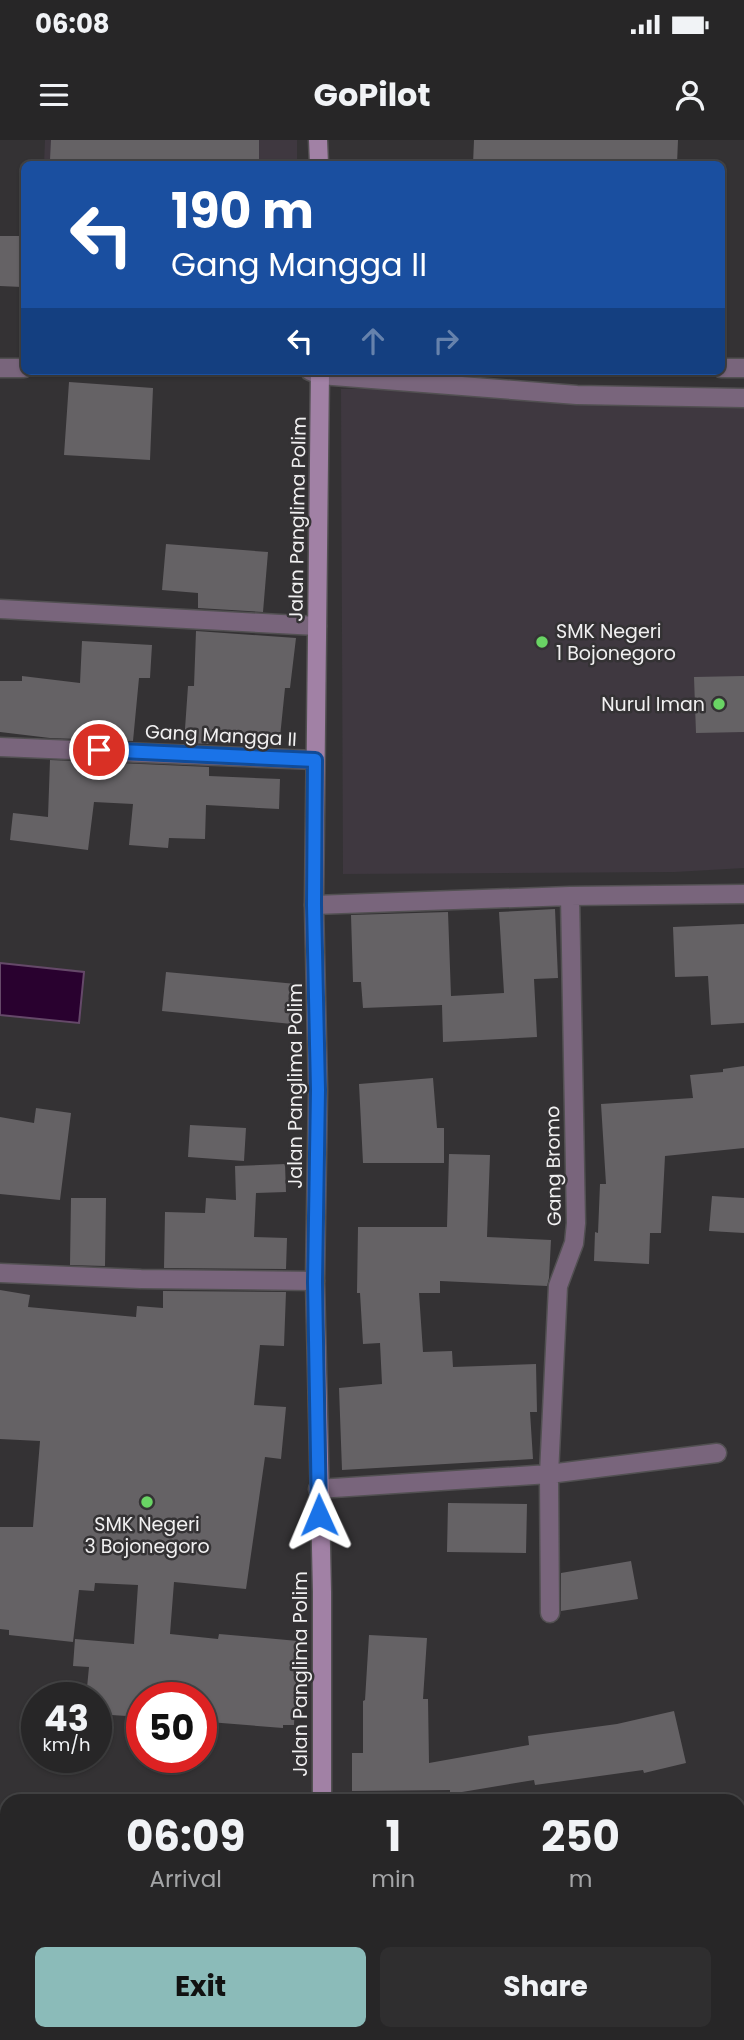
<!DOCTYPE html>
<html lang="en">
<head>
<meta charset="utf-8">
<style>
  body { margin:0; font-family:Poppins,sans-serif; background:#2f2e2f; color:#f1f3f6; height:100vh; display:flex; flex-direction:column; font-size:26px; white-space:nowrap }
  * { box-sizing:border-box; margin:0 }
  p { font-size:23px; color:#a4a5a7 }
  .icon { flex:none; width:38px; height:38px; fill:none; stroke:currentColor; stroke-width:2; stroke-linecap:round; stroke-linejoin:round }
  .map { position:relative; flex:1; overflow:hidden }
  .details { position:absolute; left:0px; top:1654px; width:746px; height:247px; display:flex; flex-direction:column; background:#272627; border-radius:21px 21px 0 0; box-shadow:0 2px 5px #0004,0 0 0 2px #434344 }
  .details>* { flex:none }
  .banner { position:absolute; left:21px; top:21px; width:704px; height:214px; border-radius:10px; box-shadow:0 2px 5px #0004,0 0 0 2px #434344; background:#1a4fa0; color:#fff; overflow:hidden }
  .speed { position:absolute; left:21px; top:1542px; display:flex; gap:14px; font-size:35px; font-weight:700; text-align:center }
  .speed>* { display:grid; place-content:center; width:91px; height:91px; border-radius:50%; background:#272627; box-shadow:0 2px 5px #0004,0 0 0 2px #434344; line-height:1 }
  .speed small { font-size:18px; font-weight:400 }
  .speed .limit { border:10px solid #d22; background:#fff; color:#111 }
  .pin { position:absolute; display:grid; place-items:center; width:60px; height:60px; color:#fff; margin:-30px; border:4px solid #fff; border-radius:50%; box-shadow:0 2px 7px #0007 }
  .me { position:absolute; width:77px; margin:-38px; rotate:359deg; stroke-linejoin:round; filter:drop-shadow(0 0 5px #0008) }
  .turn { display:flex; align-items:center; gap:24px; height:147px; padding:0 35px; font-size:32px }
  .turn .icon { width:91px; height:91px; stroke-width:2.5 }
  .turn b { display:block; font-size:49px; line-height:60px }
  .lanes { display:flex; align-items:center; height:66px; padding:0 35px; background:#0003; justify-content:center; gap:35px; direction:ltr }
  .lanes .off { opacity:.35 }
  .eta { display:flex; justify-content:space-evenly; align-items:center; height:119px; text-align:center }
  .eta b { font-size:42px; font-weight:700; line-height:49px }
  .action { display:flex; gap:14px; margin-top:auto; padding:14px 35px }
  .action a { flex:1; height:80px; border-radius:10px; background:#8bbbb9; color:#111; font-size:28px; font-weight:700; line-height:80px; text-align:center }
  .action a+a { background:#2f2e2f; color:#f1f3f6 }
  .status { display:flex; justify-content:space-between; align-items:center; height:49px; padding:0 35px; background:#272627; direction:ltr }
  .status svg { height:19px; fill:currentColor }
  header { display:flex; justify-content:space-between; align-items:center; height:91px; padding:0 35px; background:#272627; font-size:32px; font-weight:700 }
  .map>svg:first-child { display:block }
  .built { fill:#3f3840 }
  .water { fill:#29012f; stroke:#654969; stroke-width:2 }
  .building { fill:#656265 }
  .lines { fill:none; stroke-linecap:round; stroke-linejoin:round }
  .minor-casing { stroke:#525052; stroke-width:21 }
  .secondary-casing { stroke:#525052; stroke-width:21 }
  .minor { stroke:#79657c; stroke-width:18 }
  .secondary { stroke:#a181a5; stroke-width:18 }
  .rail-casing { stroke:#8e8d8e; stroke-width:8 }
  .rail { stroke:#343234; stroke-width:5; stroke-dasharray:16; stroke-linecap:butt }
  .route-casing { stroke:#114b97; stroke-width:18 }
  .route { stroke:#1a73e8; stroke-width:12 }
  .poi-dot { fill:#69d464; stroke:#343234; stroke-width:2.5 }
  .labels { text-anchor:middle; stroke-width:5; stroke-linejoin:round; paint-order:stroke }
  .street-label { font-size:19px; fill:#f1f0f1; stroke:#343234 }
  .poi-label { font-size:19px; fill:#f1f0f1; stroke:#343234; text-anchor:start }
</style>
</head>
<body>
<div class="status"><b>06:08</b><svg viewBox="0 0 49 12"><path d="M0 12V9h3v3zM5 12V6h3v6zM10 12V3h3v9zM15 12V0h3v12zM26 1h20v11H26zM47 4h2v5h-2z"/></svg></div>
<header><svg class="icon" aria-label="menu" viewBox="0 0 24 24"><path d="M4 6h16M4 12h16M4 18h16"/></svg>GoPilot<svg class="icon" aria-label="person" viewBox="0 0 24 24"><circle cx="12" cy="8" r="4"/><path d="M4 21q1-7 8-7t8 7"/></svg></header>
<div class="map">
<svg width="744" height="1900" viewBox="0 0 744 1900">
  <rect width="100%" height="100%" fill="#343234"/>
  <!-- built -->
  <path class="built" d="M 45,0 L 297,0 L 297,24 L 44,24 Z
    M 477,246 L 744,254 L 744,728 L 675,732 L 343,734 L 341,249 Z"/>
  <!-- water -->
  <path class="water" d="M 0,823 L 84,832 L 79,883 L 0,875 Z"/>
  <!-- building -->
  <path class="building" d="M 51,0 L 259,0 L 259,24 L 86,24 L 86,22 L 50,20 Z
    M 474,0 L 678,0 L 677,24 L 473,24 Z
    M 0,96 L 21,96 L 22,147 L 0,146 Z
    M 69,242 L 153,248 L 150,320 L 64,315 Z
    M 166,404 L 268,412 L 263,472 L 198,468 L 198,453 L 162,450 Z
    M 196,491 L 296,498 L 290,548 L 285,548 L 280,597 L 212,589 L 211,604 L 184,603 L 188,546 L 194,546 Z
    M 82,501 L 152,505 L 150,538 L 139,538 L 133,601 L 50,598 L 0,592 L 0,541 L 22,541 L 22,536 L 80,543 Z
    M 744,536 L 744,592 L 696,593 L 694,537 Z
    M 50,620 L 209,627 L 209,636 L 280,639 L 279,669 L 206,665 L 205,699 L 169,698 L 168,708 L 129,705 L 133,664 L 94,662 L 88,710 L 10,700 L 13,673 L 48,677 Z
    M 555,769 L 558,838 L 534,839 L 537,897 L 443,902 L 442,865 L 363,868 L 361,842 L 353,842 L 351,775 L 448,772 L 451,856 L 504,853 L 499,772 Z
    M 744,784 L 744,883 L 711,885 L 708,836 L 675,837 L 673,787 Z
    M 166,832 L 296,844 L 292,884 L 162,871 Z
    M 744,926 L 744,1008 L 665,1016 L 661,1093 L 650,1093 L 649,1124 L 594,1121 L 595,1092 L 598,1093 L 600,1044 L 606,1044 L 601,964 L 693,958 L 690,935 L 723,932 L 723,929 Z
    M 433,938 L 437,988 L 444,988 L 444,1023 L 363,1023 L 359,944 Z
    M 36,968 L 71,973 L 60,1060 L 0,1054 L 0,977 L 34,983 Z
    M 190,985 L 246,988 L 244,1021 L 188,1017 Z
    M 449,1014 L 490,1015 L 487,1097 L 551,1100 L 549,1138 L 547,1146 L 440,1141 L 440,1153 L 419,1153 L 423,1212 L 452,1211 L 453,1227 L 536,1224 L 537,1272 L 530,1272 L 533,1319 L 342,1330 L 339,1248 L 382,1244 L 380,1203 L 363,1204 L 360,1153 L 357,1153 L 358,1087 L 447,1087 Z
    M 285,1024 L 286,1052 L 256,1053 L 254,1097 L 287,1098 L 286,1129 L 164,1128 L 165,1072 L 205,1073 L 206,1058 L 236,1060 L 235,1026 Z
    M 712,1056 L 744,1058 L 744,1093 L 709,1091 Z
    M 71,1058 L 106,1058 L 105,1126 L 70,1125 Z
    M 0,1150 L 30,1155 L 28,1167 L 136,1177 L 137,1166 L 163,1168 L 163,1151 L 286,1152 L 284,1206 L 260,1205 L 254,1265 L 286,1267 L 281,1319 L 265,1317 L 246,1449 L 174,1442 L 170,1494 L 218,1499 L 219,1494 L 298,1501 L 294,1585 L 283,1585 L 283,1588 L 209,1582 L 211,1571 L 201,1570 L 201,1558 L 142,1558 L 142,1577 L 96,1574 L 96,1558 L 86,1558 L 89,1527 L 73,1526 L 75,1499 L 134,1504 L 138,1445 L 95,1443 L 94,1451 L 79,1450 L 73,1502 L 9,1495 L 9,1490 L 0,1489 L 0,1387 L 33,1387 L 40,1301 L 0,1299 Z
    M 448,1363 L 527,1364 L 526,1413 L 447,1412 Z
    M 631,1421 L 638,1459 L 561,1471 L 561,1433 Z
    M 369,1495 L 427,1498 L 423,1559 L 428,1559 L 429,1623 L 529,1605 L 528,1596 L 617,1584 L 674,1571 L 686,1623 L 644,1633 L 643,1630 L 535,1645 L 534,1640 L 450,1654 L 450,1650 L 352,1651 L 352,1613 L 363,1613 L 363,1561 L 365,1560 Z"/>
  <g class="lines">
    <!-- minor casing -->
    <g class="minor-casing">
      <path id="minor" d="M 0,228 L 24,228
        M 721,228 L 744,228
        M 310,231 L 320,235 L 577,255 L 744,258
        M 0,469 L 317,486
        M 0,607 L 315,620
        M 314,765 L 570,756
        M 0,1133 L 141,1139 L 315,1141
        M 318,1349 L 549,1334 L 717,1313
        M 550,1473 L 549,1334 L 558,1146 L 574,1103 L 576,1083 L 570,756 L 744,754"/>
    </g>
    <!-- secondary casing -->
    <g class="secondary-casing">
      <path id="secondary" d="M 318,0 L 319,24
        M 320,231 L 314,765 L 318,950 L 315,1141 L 322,1452 L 322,1661
        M 321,1894 L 321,1900"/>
    </g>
    <!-- minor -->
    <use href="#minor" class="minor"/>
    <!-- secondary -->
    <use href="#secondary" class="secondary"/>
    <!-- rail casing -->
    <g class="rail-casing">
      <path id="rail" d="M 738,1729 L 744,1725
        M 738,1746 L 744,1742
        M 517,1900 L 526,1894
        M 538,1900 L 547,1894"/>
    </g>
    <!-- rail -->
    <use href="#rail" class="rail"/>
  </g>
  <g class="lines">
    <!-- route casing -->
    <g class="route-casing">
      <path id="route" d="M 99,610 L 315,620 L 314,765 L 318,950 L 315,1142 L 319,1375"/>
    </g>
    <!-- route -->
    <use href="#route" class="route"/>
  </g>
  <!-- markers -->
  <g class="poi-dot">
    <circle cx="542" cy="502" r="7"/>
    <circle cx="719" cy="564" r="7"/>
    <circle cx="147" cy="1362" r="7"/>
  </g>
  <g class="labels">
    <!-- street labels -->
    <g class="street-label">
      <text transform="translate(297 379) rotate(-89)" y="7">Jalan Panglima Polim</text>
      <text transform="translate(221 595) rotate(3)" y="7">Gang Mangga II</text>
      <text transform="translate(295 946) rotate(-90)" y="7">Jalan Panglima Polim</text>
      <text transform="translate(553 1026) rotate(-91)" y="7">Gang Bromo</text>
      <text transform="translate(300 1534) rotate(-90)" y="7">Jalan Panglima Polim</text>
    </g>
    <!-- poi labels -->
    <g class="poi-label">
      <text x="556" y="498">SMK Negeri<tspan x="556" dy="22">1 Bojonegoro</tspan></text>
      <text x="705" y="571" text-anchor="end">Nurul Iman</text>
      <text x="147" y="1391" text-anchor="middle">SMK Negeri<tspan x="147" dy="22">3 Bojonegoro</tspan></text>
    </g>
  </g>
</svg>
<div class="speed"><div>43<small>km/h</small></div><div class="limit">50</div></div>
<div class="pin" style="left:99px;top:610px;background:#d93025"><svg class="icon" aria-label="arrive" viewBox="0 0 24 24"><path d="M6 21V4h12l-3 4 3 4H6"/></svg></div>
<svg class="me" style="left:319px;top:1375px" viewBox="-20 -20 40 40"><path d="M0-17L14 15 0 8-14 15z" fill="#1a73e8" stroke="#fff" stroke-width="4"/></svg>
<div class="banner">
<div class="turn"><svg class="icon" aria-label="left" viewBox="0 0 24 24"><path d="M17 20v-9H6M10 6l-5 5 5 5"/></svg><div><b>190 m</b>Gang Mangga II</div></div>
<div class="lanes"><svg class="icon" aria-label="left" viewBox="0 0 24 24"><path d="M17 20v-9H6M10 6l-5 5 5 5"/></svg><svg class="icon off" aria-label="ahead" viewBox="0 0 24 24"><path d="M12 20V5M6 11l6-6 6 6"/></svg><svg class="icon off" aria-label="right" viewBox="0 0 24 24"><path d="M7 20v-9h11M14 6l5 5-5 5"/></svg></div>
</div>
<section class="details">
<div class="eta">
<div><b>06:09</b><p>Arrival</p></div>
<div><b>1</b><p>min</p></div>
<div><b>250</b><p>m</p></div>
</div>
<div class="action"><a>Exit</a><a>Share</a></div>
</section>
</div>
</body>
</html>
